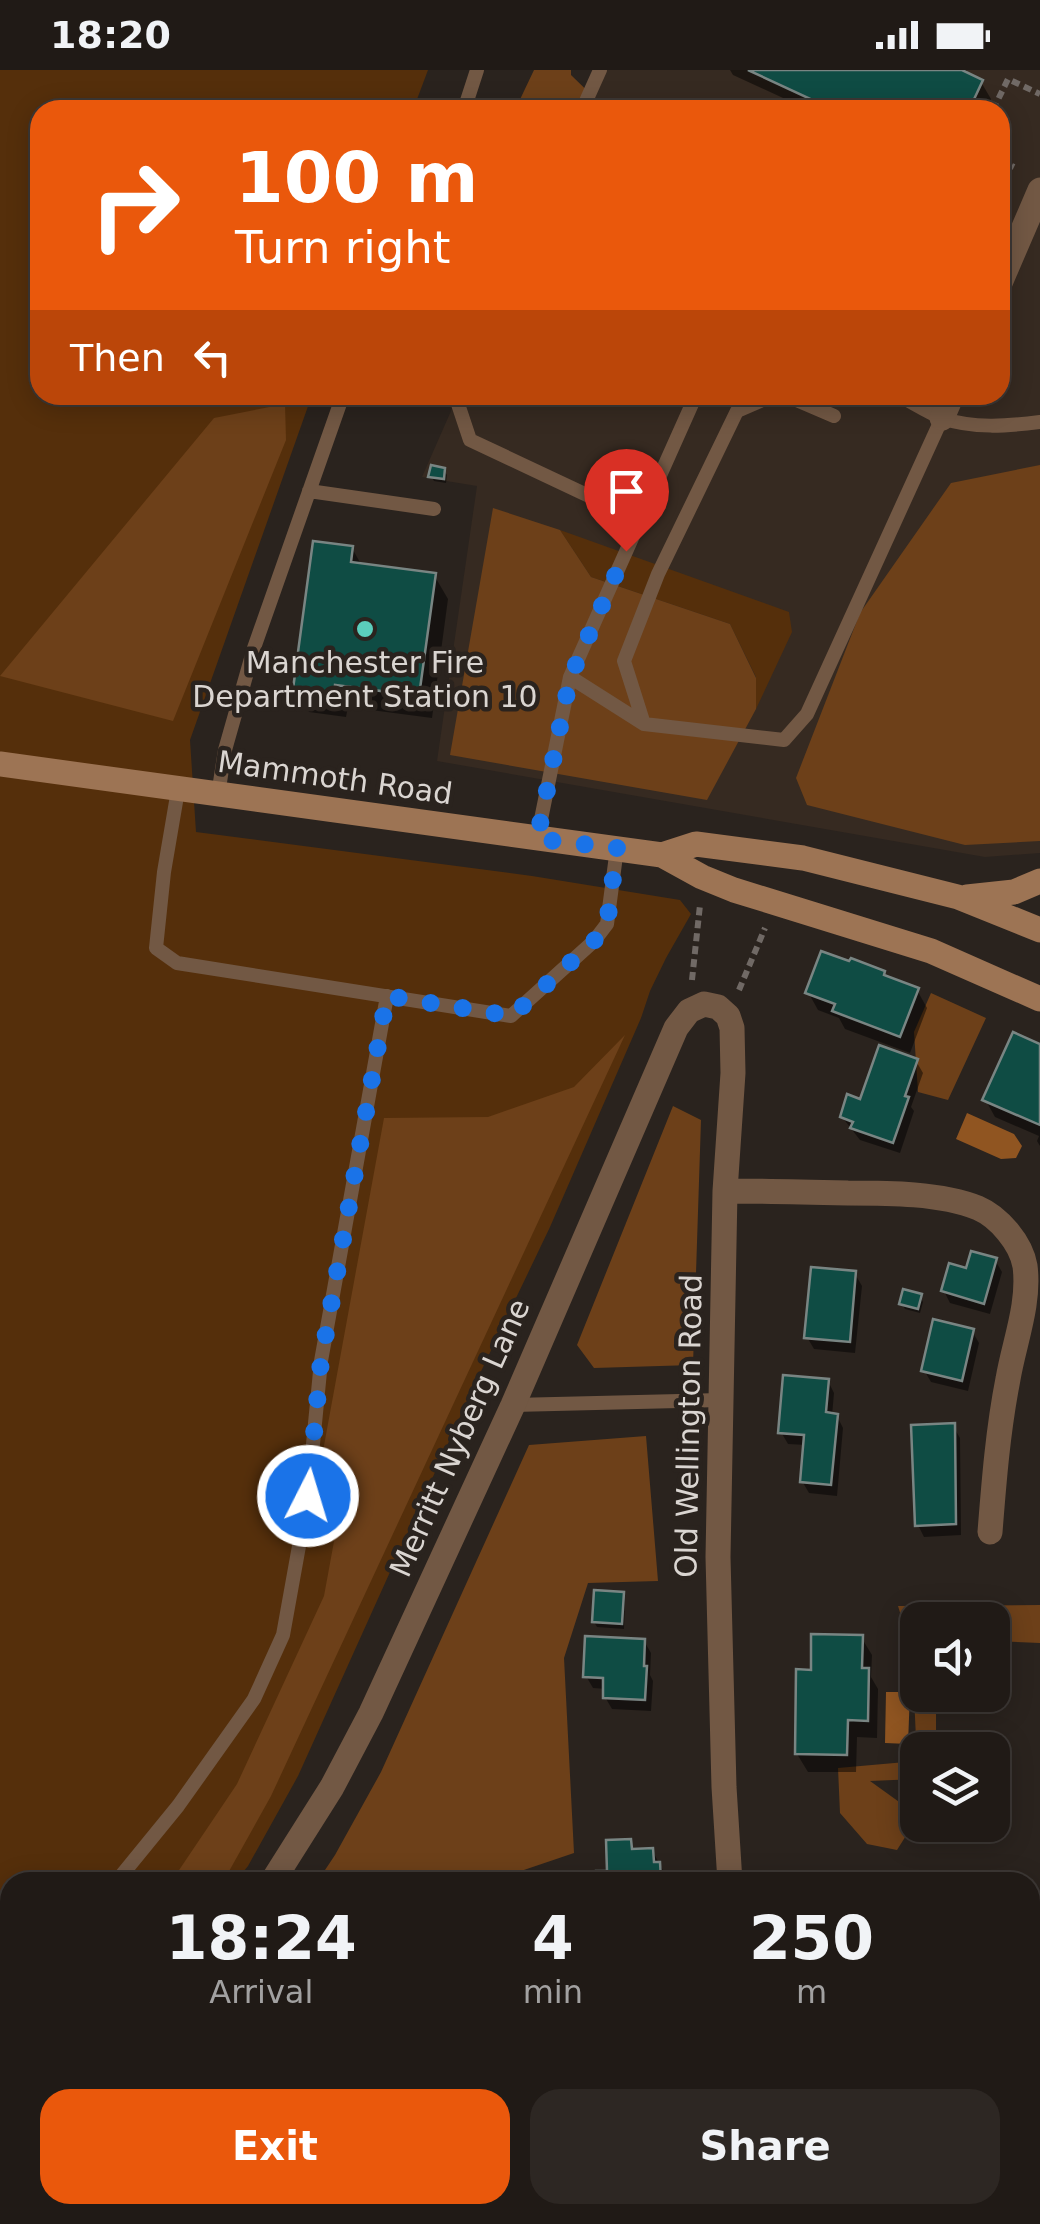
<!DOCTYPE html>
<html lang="en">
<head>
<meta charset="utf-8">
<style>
  body { margin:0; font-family:"DejaVu Sans",sans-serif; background:#2d2723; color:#f1f3f6; height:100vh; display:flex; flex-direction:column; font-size:38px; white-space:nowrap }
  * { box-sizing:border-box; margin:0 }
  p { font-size:32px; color:#a2a1a1 }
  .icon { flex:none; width:55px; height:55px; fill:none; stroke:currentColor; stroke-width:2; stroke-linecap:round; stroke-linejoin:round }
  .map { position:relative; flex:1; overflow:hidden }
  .details { position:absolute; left:0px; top:1802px; width:1040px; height:352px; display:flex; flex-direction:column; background:#201a16; border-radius:30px 30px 0 0; box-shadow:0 5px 25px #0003,0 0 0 2px #3d3835 }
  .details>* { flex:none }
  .banner { position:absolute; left:30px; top:30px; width:980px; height:305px; border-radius:30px; box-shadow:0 5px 25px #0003,0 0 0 2px #3d3835; background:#ea580c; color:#fff; overflow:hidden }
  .controls { position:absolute; left:900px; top:1532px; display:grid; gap:20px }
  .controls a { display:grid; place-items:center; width:110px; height:110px; border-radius:20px; background:#201a16; box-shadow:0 5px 25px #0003,0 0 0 2px #3d3835; font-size:50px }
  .pin { position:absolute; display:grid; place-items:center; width:85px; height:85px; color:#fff; margin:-102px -42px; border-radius:50% 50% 50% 0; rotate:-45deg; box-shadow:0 0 10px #0007 }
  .pin .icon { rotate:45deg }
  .me { position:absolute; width:110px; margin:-55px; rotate:5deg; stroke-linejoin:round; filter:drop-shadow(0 0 8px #0008) }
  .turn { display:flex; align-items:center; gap:35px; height:210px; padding:0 40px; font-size:45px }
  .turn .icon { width:130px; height:130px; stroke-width:2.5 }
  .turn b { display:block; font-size:70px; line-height:85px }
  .then { display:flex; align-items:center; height:95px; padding:0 40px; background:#0003; gap:20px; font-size:38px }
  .eta { display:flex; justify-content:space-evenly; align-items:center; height:170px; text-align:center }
  .eta b { font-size:60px; font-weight:800; line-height:70px }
  .primary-button { display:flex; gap:20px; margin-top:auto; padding:20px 40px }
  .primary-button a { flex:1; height:115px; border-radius:30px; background:#ea580c; color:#fff; font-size:40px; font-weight:800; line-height:115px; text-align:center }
  .primary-button a+a { background:#2d2723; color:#f1f3f6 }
  .status { display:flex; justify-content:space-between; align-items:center; height:70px; padding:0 50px; background:#201a16; direction:ltr }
  .status svg { height:28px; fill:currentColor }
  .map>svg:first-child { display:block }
  .built { fill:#362a21 }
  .green { fill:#552f0b }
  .forest { fill:#6d4019 }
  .water { fill:#905521 }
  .shadow { fill:#0007 }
  .building { fill:#0f4c44; stroke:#798583; stroke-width:2.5 }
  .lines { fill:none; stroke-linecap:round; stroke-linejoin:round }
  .path { stroke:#706965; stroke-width:6; stroke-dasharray:8 5; stroke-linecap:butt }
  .lane { stroke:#725844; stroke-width:14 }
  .street { stroke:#725844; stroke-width:25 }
  .secondary { stroke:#9d7454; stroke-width:25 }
  .route { stroke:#1a73e8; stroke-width:18; stroke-dasharray:0 32.4 }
  .poi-dot { fill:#5bcebc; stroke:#2a231e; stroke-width:4 }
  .labels { text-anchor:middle; stroke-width:9; stroke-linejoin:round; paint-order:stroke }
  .poi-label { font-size:30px; fill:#dad5d1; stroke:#2a231e }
  .street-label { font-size:30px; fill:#dad5d1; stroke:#2a231e }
</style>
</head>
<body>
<div class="status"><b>18:20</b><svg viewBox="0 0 49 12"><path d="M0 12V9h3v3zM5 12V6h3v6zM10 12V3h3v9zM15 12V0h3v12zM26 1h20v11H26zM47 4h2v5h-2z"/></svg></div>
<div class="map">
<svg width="1040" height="2154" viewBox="0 0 1040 2154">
  <rect width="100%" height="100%" fill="#2a231e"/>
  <!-- built -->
  <path class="built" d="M 604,0 L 1040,0 L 1040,783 L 985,787 L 437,691 L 477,416 L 422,407 L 458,325 L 1000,325 L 1000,40 L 586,40 Z"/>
  <!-- green -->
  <path class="green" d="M 0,0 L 428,0 L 413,40 L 40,40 L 40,325 L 312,325 L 190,670 L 196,762 L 532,806 L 680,830 L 691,844 L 666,888 L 650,921 L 641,948 L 550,1157 L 473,1318 L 298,1706 L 248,1796 L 235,1812 L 10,1812 L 10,2132 L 0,2134 Z
    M 560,460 L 789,542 L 792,562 L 756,639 L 756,607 L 730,554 L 591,507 Z
    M 1030,1993 L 1040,1995 L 1040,2062 L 1030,2063 Z"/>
  <!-- forest -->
  <path class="forest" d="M 534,0 L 571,0 L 571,5 L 607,40 L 515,40 Z
    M 285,334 L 286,370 L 173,651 L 0,606 L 214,348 Z
    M 1040,395 L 1040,771 L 965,775 L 807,735 L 796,708 L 860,543 L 951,413 Z
    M 493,438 L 560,460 L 591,507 L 730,554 L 756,608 L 756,639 L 707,730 L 450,685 Z
    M 931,923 L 986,948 L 948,1030 L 918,1022 L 914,962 Z
    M 625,965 L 271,1726 L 223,1812 L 171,1812 L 237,1714 L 324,1526 L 348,1395 L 323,1381 L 384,1048 L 488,1047 L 574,1017 Z
    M 673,1036 L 701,1050 L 693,1295 L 594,1298 L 577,1275 Z
    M 646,1366 L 658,1511 L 588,1513 L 564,1588 L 574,1783 L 515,1803 L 521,1812 L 317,1812 L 335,1785 L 381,1702 L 529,1375 Z
    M 1040,1535 L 1040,1573 L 993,1571 L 992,1550 L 918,1550 L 918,1625 L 936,1625 L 936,1680 L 918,1680 L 917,1709 L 870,1711 L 902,1734 L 909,1761 L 897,1780 L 867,1774 L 840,1743 L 838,1698 L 917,1691 L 912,1581 L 898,1536 Z
    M 10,1983 L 10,2092 L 0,2099 L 0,1997 Z"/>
  <!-- water -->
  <path class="water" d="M 967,1043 L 1014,1064 L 1022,1076 L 1016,1088 L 1001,1089 L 956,1069 Z
    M 886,1622 L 910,1622 L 908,1674 L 885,1673 Z"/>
  <!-- shadow -->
  <path class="shadow" d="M 730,0 L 967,0 L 965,4 L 981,12 L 991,29 L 987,40 L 809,40 L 733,5 Z
    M 444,400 L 447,405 L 446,413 L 434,411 L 431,406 Z
    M 352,478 L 362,496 L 434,505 L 448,529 L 432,648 L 348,637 L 346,647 L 309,642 L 296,619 Z
    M 883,903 L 886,908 L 917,920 L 927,938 L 910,983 L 845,959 L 839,948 L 818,940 L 808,922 Z
    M 1040,977 L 1040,1076 L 1037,1071 L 1039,1066 L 995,1047 L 985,1029 Z
    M 916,991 L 923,1003 L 911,1037 L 914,1041 L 900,1083 L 860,1070 L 842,1047 Z
    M 995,1190 L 1002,1202 L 990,1244 L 950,1233 L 944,1221 L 968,1201 Z
    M 855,1204 L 862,1216 L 855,1283 L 814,1279 L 807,1267 Z
    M 920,1226 L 923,1232 L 920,1243 L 905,1239 L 902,1234 Z
    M 972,1261 L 979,1273 L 968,1321 L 931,1312 L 924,1300 Z
    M 828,1311 L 834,1323 L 832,1346 L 837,1346 L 843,1358 L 837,1426 L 809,1423 L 802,1411 L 806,1375 L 788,1374 L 781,1362 Z
    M 953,1356 L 960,1368 L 961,1465 L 924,1467 L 918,1455 Z
    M 622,1524 L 625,1530 L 624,1559 L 597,1557 L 594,1552 Z
    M 861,1567 L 872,1585 L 871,1607 L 878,1619 L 877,1668 L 857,1667 L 856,1702 L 808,1702 L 797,1684 L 813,1603 Z
    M 644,1571 L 651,1583 L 650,1605 L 653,1611 L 651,1641 L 612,1639 L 605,1627 L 606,1619 L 593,1618 L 586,1606 Z
    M 629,1771 L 635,1781 L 652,1780 L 666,1806 L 666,1812 L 599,1812 L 598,1804 L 610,1803 Z"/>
  <!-- building -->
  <path class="building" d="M 748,0 L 962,0 L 983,10 L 969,40 L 834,40 Z
    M 431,395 L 445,398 L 444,409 L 428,407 Z
    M 313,471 L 353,476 L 351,492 L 436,503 L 419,626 L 335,615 L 334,625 L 293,619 Z
    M 821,881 L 849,891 L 851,888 L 885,901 L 884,905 L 919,918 L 900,967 L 832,941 L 835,934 L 805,923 Z
    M 1013,962 L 1040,974 L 1040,1055 L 982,1030 Z
    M 879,975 L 918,989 L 905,1026 L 909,1027 L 893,1073 L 850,1058 L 853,1052 L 840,1047 L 847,1024 L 860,1029 Z
    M 971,1181 L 997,1188 L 984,1234 L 941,1221 L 949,1193 L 966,1198 Z
    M 811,1197 L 856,1201 L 850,1272 L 804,1268 Z
    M 903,1219 L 922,1224 L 918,1239 L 899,1234 Z
    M 933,1249 L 974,1259 L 962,1311 L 921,1301 Z
    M 783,1305 L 829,1309 L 826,1342 L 838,1344 L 831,1415 L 800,1412 L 804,1365 L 778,1363 Z
    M 955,1353 L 956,1454 L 915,1456 L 911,1355 Z
    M 594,1520 L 624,1522 L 622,1554 L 592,1552 Z
    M 811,1564 L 863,1565 L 862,1598 L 869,1598 L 868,1651 L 848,1650 L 847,1685 L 795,1684 L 796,1599 L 811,1600 Z
    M 585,1566 L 645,1569 L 644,1596 L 647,1596 L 645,1630 L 603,1628 L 603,1608 L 583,1607 Z
    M 631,1769 L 632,1779 L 653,1778 L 654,1792 L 660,1792 L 661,1810 L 655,1812 L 596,1812 L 596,1801 L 607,1801 L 606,1770 Z"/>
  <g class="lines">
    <!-- path -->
    <path class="path" d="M 993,40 L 1008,9 L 1040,24
      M 1000,90 L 1014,97
      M 692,910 L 700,835
      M 739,920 L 765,858"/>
    <!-- lane -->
    <path class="lane" d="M 464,40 L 477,0
      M 582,40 L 600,0
      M 455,325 L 470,370 L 640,450
      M 785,325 L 834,346
      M 898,325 C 912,332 927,342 942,348 C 973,359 1008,356 1040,352
      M 309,421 L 434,439
      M 570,607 L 644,654 L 784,670 L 807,644 L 942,348
      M 644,654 L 624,591 L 658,504 L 737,341 L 774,325
      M 178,720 L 164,802 L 156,878 L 177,893 L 511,946 L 594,871 L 607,854 L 617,778
      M 218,725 L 225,680 L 254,578 L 343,325
      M 537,769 L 570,607 L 696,325
      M 513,1335 L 721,1330
      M 116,1812 L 178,1736 L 254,1629 L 283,1565 L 308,1426 L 321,1291 L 387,926
      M 0,1972 L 10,1956"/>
    <!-- street -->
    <path class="street" d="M 1000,213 L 1040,120
      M 942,348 L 952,325
      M 725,1121 C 766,1121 807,1122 848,1123 C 888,1123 941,1123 978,1138 C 999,1147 1021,1173 1025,1196 C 1030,1234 1014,1273 1008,1309 C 998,1360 994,1411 990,1462
      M 272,1812 L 332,1717 L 371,1643 L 513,1335 L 676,958 L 689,941 L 704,934 L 718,937 L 728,946 L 732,958 L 733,1003 L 725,1121 L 718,1487 L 724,1717 L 730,1812"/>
    <!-- secondary -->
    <path class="secondary" d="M 0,694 L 662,785 L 702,807 L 734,820 L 931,881 L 1040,929
      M 662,785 L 696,774 L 803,788 L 958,827 L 1040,860
      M 967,827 L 1014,822 L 1040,811
      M 1030,2098 L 1040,2098
      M 680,2145 L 830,2154
      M 171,2154 L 325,2145"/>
  </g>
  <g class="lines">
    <!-- route -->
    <path class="route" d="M 308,1426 L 321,1291 L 387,926 L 512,946 L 594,871 L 607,854 L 617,778 L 537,769 L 570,608 L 626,481"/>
  </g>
  <!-- markers -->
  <circle class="poi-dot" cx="365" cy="559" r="10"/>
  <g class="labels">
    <!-- poi labels -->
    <g class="poi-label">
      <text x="365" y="603">Manchester Fire<tspan x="365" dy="34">Department Station 10</tspan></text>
    </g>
    <!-- street labels -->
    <g class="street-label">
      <text transform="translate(335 708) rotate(8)" y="10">Mammoth Road</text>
      <text transform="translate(689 1356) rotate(-89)" y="10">Old Wellington Road</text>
      <text transform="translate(460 1368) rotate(-66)" y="10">Merritt Nyberg Lane</text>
    </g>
  </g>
</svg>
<div class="controls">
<a><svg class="icon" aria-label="sound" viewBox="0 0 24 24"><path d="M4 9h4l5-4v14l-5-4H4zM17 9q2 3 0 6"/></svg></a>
<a><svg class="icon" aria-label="layers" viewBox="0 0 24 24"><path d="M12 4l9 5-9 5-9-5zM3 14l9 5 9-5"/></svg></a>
</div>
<div class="pin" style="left:626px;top:481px;background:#d93025"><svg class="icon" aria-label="arrive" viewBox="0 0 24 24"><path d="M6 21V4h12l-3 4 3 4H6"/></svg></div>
<svg class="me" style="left:308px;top:1426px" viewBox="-20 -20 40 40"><circle r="17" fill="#1a73e8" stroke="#fff" stroke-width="3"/><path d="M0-11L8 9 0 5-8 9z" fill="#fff"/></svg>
<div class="banner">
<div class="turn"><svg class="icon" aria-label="right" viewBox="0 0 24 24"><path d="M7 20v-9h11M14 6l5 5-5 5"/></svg><div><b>100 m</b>Turn right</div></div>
<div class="then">Then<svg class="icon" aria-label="left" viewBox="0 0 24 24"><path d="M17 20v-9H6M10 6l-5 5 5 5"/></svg></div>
</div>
<section class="details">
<div class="eta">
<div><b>18:24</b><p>Arrival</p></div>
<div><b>4</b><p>min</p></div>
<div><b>250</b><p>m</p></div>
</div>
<div class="primary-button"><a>Exit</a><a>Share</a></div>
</section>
</div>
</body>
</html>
